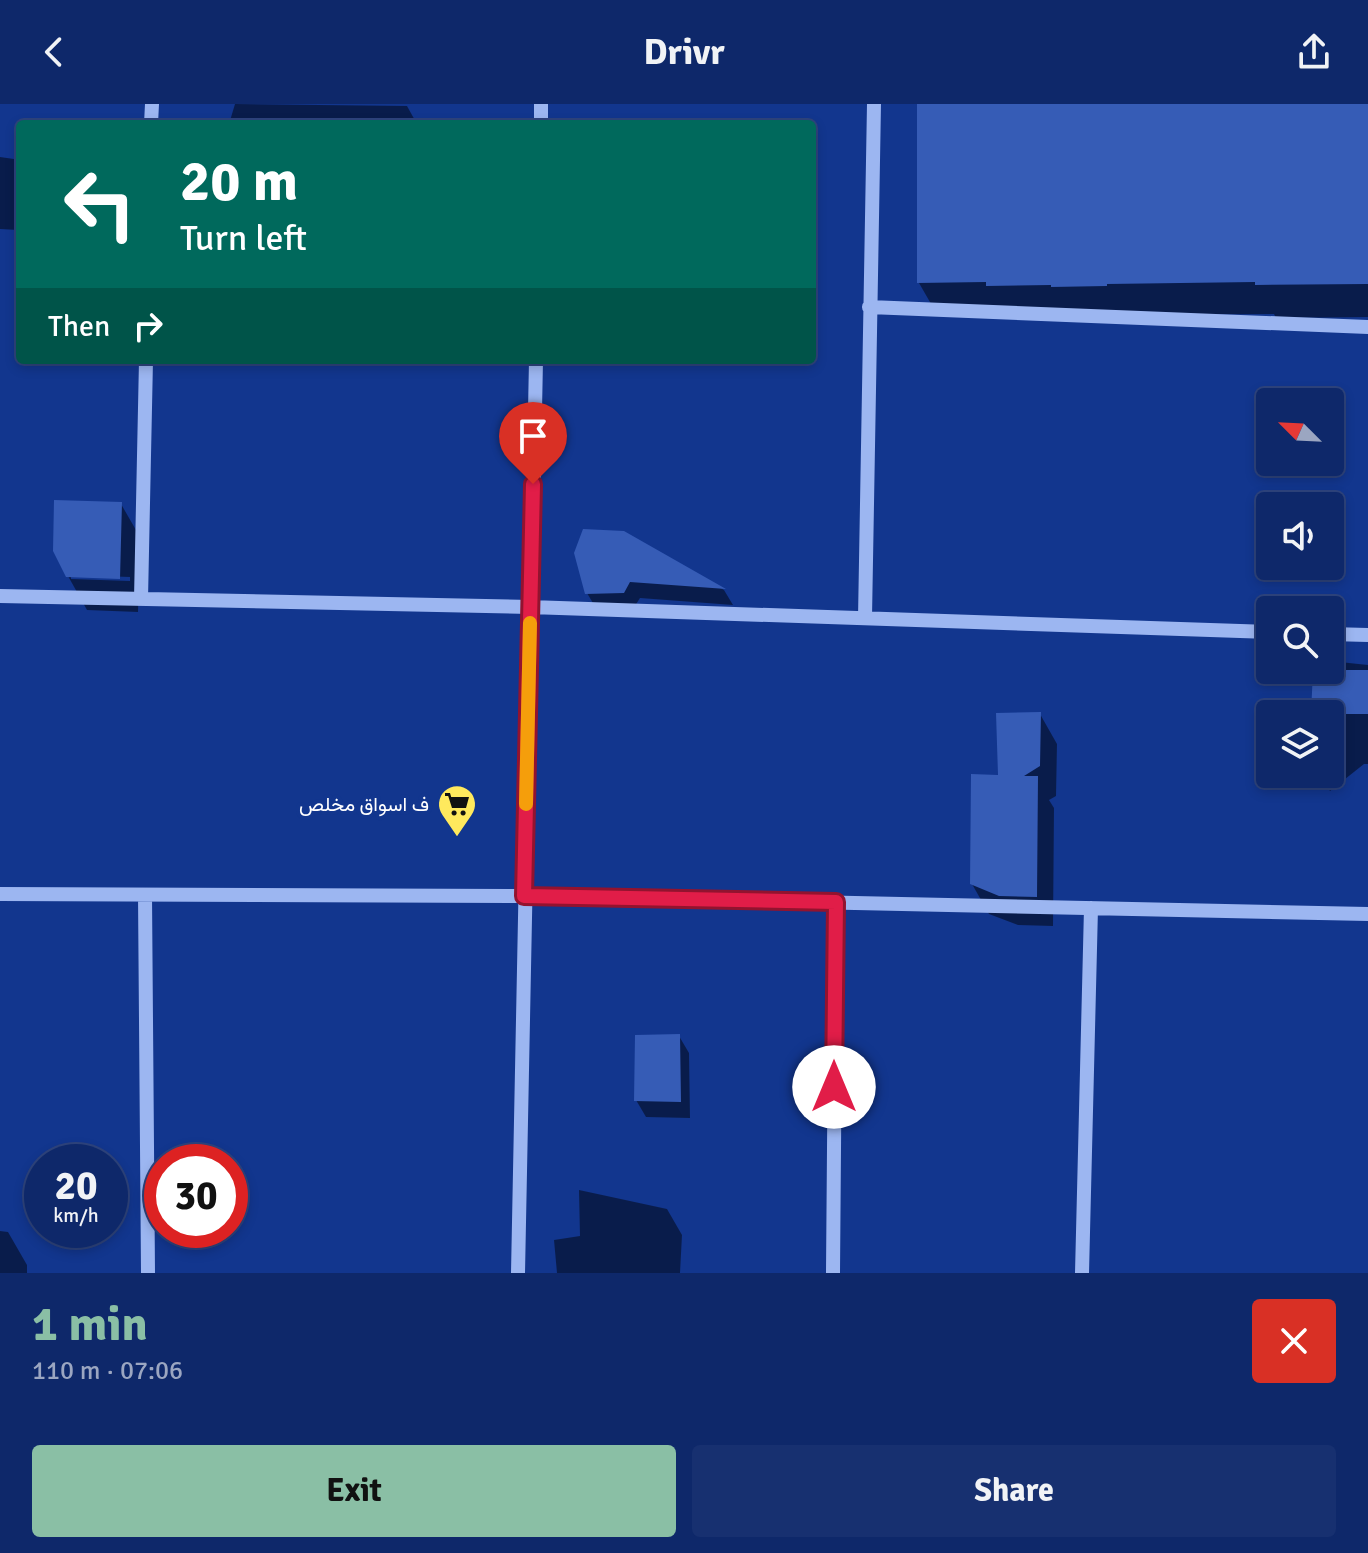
<!DOCTYPE html>
<html lang="en">
<head>
<meta charset="utf-8">
<style>
  body { margin:0; font-family:Signika,Vazirmatn,sans-serif; background:#173070; color:#f1f3f6; height:100vh; display:flex; flex-direction:column; font-size:30px; white-space:nowrap }
  * { box-sizing:border-box; margin:0 }
  p { font-size:26px; color:#9ba6c1 }
  .icon { flex:none; width:44px; height:44px; fill:none; stroke:currentColor; stroke-width:2; stroke-linecap:round; stroke-linejoin:round }
  .map { position:relative; height:1169px; overflow:hidden }
  .drawer { display:flex; flex-direction:column; background:#0e286a; flex:1 }
  .drawer>* { flex:none }
  .guide { position:absolute; left:16px; top:16px; width:800px; height:244px; border-radius:8px; box-shadow:0 4px 12px #0003,0 0 0 2px #2e447e; background:#00695c; color:#fff; overflow:hidden }
  .needle { width:52px; rotate:294deg }
  .buttons { position:absolute; left:1256px; top:284px; display:grid; gap:16px }
  .buttons a { display:grid; place-items:center; width:88px; height:88px; border-radius:8px; background:#0e286a; box-shadow:0 4px 12px #0003,0 0 0 2px #2e447e; font-size:40px }
  .speed { position:absolute; left:24px; top:1040px; display:flex; gap:16px; font-size:40px; font-weight:700; text-align:center }
  .speed>* { display:grid; place-content:center; width:104px; height:104px; border-radius:50%; background:#0e286a; box-shadow:0 4px 12px #0003,0 0 0 2px #2e447e; line-height:1 }
  .speed small { font-size:20px; font-weight:400 }
  .speed .limit { border:12px solid #d22; background:#fff; color:#111 }
  .pin { position:absolute; display:grid; place-items:center; width:68px; height:68px; color:#fff; margin:-82px -34px; border-radius:50% 50% 50% 0; rotate:-45deg; box-shadow:0 0 8px #0007 }
  .pin .icon { rotate:45deg }
  .me { position:absolute; width:88px; margin:-44px; rotate:0deg; stroke-linejoin:round; filter:drop-shadow(0 0 6px #0008) }
  .turn { display:flex; align-items:center; gap:28px; height:168px; padding:0 32px; font-size:36px }
  .turn .icon { width:104px; height:104px; stroke-width:2.5 }
  .turn b { display:block; font-size:56px; line-height:68px }
  .then { display:flex; align-items:center; height:76px; padding:0 32px; background:#0003; gap:16px; font-size:30px }
  .round { display:grid; place-items:center; flex:none; width:84px; height:84px; border-radius:8px; background:#173070 }
  .overview { display:flex; align-items:center; justify-content:space-between; height:136px; padding:0 32px }
  h1 { font-size:48px; font-weight:700; line-height:60px; color:#8abfa5 }
  .button { display:flex; gap:16px; margin-top:auto; padding:16px 32px }
  .button a { flex:1; height:92px; border-radius:8px; background:#8abfa5; color:#111; font-size:32px; font-weight:700; line-height:92px; text-align:center }
  .button a+a { background:#173070; color:#f1f3f6 }
  header { display:flex; justify-content:space-between; align-items:center; height:104px; padding:0 32px; background:#0e286a; font-size:36px; font-weight:700 }
  .map>svg:first-child { display:block }
  .shadow { fill:#0007; fill-rule:evenodd }
  .building { fill:#365cb6 }
  .lines { fill:none; stroke-linecap:round; stroke-linejoin:round }
  .minor { stroke:#9cb6f1; stroke-width:14 }
  .route-casing { stroke:#92132f; stroke-width:20 }
  .route { stroke:#e11d48; stroke-width:14 }
  .slow { stroke:#f59e0b; stroke-width:14 }
  .labels { text-anchor:middle; stroke-width:8; stroke-linejoin:round; paint-order:stroke }
  .poi-label { font-size:20px; fill:#fff; stroke:#12368e; text-anchor:end }
</style>
</head>
<body>
<header><svg class="icon" aria-label="back" viewBox="0 0 24 24"><path d="M15 5l-7 7 7 7"/></svg>Drivr<svg class="icon" aria-label="share" viewBox="0 0 24 24"><path d="M12 15V3M7 8l5-5 5 5M5 13v7h14v-7"/></svg></header>
<div class="map">
<svg width="1368" height="1169" viewBox="0 0 1368 1169">
  <rect width="100%" height="100%" fill="#12368e"/>
  <!-- shadow -->
  <path class="shadow" d="M 235,0 L 407,2 L 417,20 L 229,20 Z
    M 919,0 L 1368,0 L 1368,213 L 1276,214 L 1274,210 L 938,212 L 919,179 Z
    M 0,53 L 14,55 L 20,66 L 18,126 L 0,125 Z
    M 121,400 L 140,433 L 138,508 L 87,506 L 68,472 ZM 71,471 L 130,473 L 130,477 L 71,475 Z
    M 623,429 L 724,486 L 733,501 L 640,494 L 633,505 L 597,506 L 587,489 Z
    M 1330,557 L 1368,561 L 1368,660 L 1364,660 L 1330,687 L 1320,670 L 1330,670 L 1330,610 L 1313,610 L 1315,566 L 1330,566 Z
    M 1040,610 L 1057,640 L 1056,692 L 1049,696 L 1054,704 L 1053,822 L 1018,821 L 989,810 L 972,780 L 1000,673 Z
    M 679,932 L 689,949 L 690,1014 L 646,1013 L 636,996 Z
    M 579,1086 L 667,1105 L 682,1131 L 680,1169 L 557,1169 L 554,1136 L 580,1132 Z
    M 0,1127 L 8,1128 L 27,1161 L 27,1169 L 0,1169 Z"/>
  <!-- building -->
  <path class="building" d="M 917,0 L 1368,0 L 1368,180 L 1255,181 L 1255,178 L 1107,180 L 1107,182 L 1051,183 L 1051,181 L 986,182 L 986,178 L 917,179 Z
    M 54,396 L 122,398 L 120,475 L 66,473 L 53,447 Z
    M 583,425 L 624,427 L 726,485 L 630,478 L 624,489 L 585,490 L 574,449 Z
    M 1313,566 L 1368,566 L 1368,610 L 1311,610 Z
    M 1041,608 L 1040,662 L 1024,672 L 1038,672 L 1037,793 L 999,792 L 970,780 L 971,670 L 998,671 L 996,609 Z
    M 680,930 L 681,998 L 634,997 L 635,931 Z"/>
  <g class="lines">
    <!-- minor -->
    <path class="minor" d="M 151,20 L 152,0
      M 541,20 L 541,0
      M 869,203 L 1368,223
      M 0,492 L 530,503 L 1270,528
      M 141,495 L 146,256
      M 865,514 L 874,0
      M 1330,530 L 1368,531
      M 0,790 L 524,792 L 1368,810
      M 145,791 L 148,1169
      M 518,1169 L 536,256
      M 833,1169 L 836,798
      M 1082,1169 L 1091,804"/>
  </g>
  <g class="lines">
    <!-- route casing -->
    <g class="route-casing">
      <path id="route" d="M 533,380 L 524,792 L 836,798 L 834,983"/>
    </g>
    <!-- route -->
    <use href="#route" class="route"/>
    <!-- slow -->
    <path class="slow" d="M 526,700 L 530,519"/>
  </g>
  <!-- icons -->
  <defs>
    <g id="supermarket-pin" transform="scale(2)"><path d="M0 17L-7.5 6A9.5 9.5 0 1 1 7.5 6Z" fill="#ffe95d" stroke="#12368e"/><path d="M-6-5.5h2.5l.6 2H6L4.5 2H-2.5L-4.4-4H-6ZM-1.5 3.2a1.3 1.3 0 1 0 .1 0ZM3 3.2a1.3 1.3 0 1 0 .1 0Z" fill="#111"/></g>
  </defs>
  <g fill-rule="evenodd">
    <use href="#supermarket-pin" x="457" y="700"/>
  </g>
  <g class="labels">
    <!-- poi labels -->
    <g class="poi-label">
      <text x="429" y="707">ف اسواق مخلص</text>
    </g>
  </g>
</svg>
<div class="buttons">
<a><svg class="needle" viewBox="-14 -14 28 28"><path d="M0-13l5 13h-10z" fill="#e53935"/><path d="M0 13l5-13h-10z" fill="#9ba6c1"/></svg></a>
<a><svg class="icon" aria-label="sound" viewBox="0 0 24 24"><path d="M4 9h4l5-4v14l-5-4H4zM17 9q2 3 0 6"/></svg></a>
<a><svg class="icon" aria-label="search" viewBox="0 0 24 24"><circle cx="10" cy="10" r="6"/><path d="M15 15l6 6"/></svg></a>
<a><svg class="icon" aria-label="layers" viewBox="0 0 24 24"><path d="M12 4l9 5-9 5-9-5zM3 14l9 5 9-5"/></svg></a>
</div>
<div class="speed"><div>20<small>km/h</small></div><div class="limit">30</div></div>
<div class="pin" style="left:533px;top:380px;background:#d93025"><svg class="icon" aria-label="arrive" viewBox="0 0 24 24"><path d="M6 21V4h12l-3 4 3 4H6"/></svg></div>
<svg class="me" style="left:834px;top:983px" viewBox="-20 -20 40 40"><circle r="19" fill="#fff"/><path d="M0-13L10 11 0 6-10 11z" fill="#e11d48"/></svg>
<div class="guide">
<div class="turn"><svg class="icon" aria-label="left" viewBox="0 0 24 24"><path d="M17 20v-9H6M10 6l-5 5 5 5"/></svg><div><b>20 m</b>Turn left</div></div>
<div class="then">Then<svg class="icon" aria-label="right" viewBox="0 0 24 24"><path d="M7 20v-9h11M14 6l5 5-5 5"/></svg></div>
</div>
</div>
<section class="drawer">
<div class="overview"><div><h1>1 min</h1><p>110 m · 07:06</p></div><a class="round" style="background:#d93025;color:#fff"><svg class="icon" aria-label="close" viewBox="0 0 24 24"><path d="M6 6l12 12M18 6L6 18"/></svg></a></div>
<div class="button"><a>Exit</a><a>Share</a></div>
</section>
</body>
</html>
